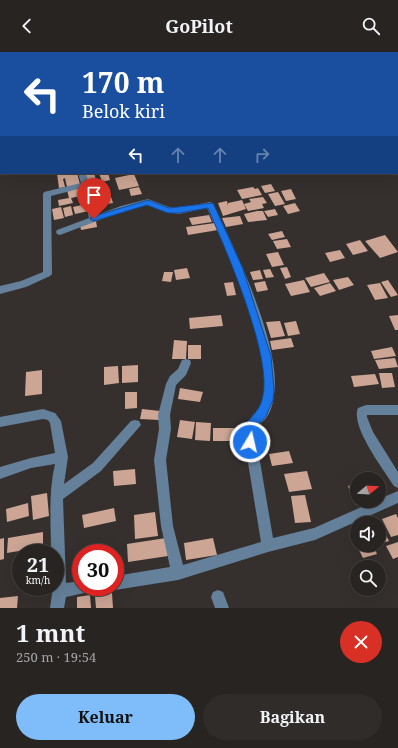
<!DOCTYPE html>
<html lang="id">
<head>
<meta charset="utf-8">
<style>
  body { margin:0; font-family:"Noto Serif",serif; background:#302c2a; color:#f1f3f6; height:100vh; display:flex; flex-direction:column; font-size:15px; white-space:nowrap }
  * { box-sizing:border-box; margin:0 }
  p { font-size:13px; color:#a5a4a5 }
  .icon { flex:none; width:22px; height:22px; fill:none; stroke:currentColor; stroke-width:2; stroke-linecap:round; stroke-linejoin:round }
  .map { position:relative; height:556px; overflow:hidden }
  .details { display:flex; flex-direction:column; background:#282422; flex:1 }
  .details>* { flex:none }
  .top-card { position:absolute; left:0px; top:0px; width:398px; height:122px; box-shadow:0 4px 16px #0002,0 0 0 1px #444140; background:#1a4fa0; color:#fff; overflow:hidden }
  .needle { width:26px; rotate:72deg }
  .buttons { position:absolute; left:350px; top:420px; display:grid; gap:8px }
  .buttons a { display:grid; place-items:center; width:36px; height:36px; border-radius:50%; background:#282422; box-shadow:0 4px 16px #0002,0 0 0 1px #444140; font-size:20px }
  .speed { position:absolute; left:12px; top:492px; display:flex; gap:8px; font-size:20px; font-weight:700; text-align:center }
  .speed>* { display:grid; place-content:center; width:52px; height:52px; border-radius:50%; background:#282422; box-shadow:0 4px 16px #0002,0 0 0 1px #444140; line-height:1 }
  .speed small { font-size:10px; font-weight:400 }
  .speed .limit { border:6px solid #d22; background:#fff; color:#111 }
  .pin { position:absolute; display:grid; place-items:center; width:34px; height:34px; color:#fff; margin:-41px -17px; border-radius:50% 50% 50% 0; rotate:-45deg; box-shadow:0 0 4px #0007 }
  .pin .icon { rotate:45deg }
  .me { position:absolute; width:44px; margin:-22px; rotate:9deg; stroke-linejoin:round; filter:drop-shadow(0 0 3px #0008) }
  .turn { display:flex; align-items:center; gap:14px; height:84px; padding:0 16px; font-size:18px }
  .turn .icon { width:52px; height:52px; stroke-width:2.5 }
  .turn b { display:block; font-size:28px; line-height:34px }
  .lanes { display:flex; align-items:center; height:38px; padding:0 16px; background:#0003; justify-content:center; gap:20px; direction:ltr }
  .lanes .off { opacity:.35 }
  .round { display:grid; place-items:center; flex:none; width:42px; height:42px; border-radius:21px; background:#302c2a }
  .headline { display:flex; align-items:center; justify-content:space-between; height:68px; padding:0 16px }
  h1 { font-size:24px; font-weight:700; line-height:30px }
  .cta { display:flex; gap:8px; margin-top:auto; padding:8px 16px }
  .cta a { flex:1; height:46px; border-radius:24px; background:#7ebdf9; color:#111; font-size:16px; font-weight:700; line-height:46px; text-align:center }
  .cta a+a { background:#302c2a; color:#f1f3f6 }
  header { display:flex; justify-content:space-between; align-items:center; height:52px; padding:0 16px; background:#282422; font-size:18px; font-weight:700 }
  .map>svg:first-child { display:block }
</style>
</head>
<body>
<header><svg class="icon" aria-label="back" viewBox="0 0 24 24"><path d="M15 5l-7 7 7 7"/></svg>GoPilot<svg class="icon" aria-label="search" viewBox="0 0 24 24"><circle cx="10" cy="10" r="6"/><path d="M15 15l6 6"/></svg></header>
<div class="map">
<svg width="398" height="556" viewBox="0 0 398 556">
  <rect width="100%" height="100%" fill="#35302e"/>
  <!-- building -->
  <path fill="#cca594" d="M57 121H77L80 132 67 135 65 126 63 127 65 135 59 136Z
    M84 121H94L97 131 87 133Z
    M99 121H108L110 128 102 130Z
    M134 122 139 134 119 138 115 126Z
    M100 132 101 137 88 139 86 134Z
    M271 132 275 139 265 141 261 134Z
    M83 135 85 143 71 146 73 151 59 154 58 148 69 146 67 138Z
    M139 135 142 142 131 144 129 137Z
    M253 135 255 137 258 136 262 143 242 147 237 138Z
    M291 137 296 147 286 149 281 139Z
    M109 138 113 151 96 154 92 141Z
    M278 140 285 152 275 154 268 142Z
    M263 145 267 151 262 152 264 156 248 159 244 152 251 150 249 147Z
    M242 148 246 157 223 164 218 151 227 149 228 154V151Z
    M295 151 300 159 288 162 283 154Z
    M86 152 89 159 75 162 73 155Z
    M71 154 73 163 65 165 63 156Z
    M61 155 64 166 54 168 52 157Z
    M275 157 278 163 268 165 264 159Z
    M257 159H263L267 168 248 170 244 162Z
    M209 163 212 170 192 173 189 166Z
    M240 164 243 172 226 175 222 166Z
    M96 169 97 175 81 178 80 173Z
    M215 171 218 178 188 183 186 175Z
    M282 179 285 185 272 188 268 182Z
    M385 183 398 200 380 206 365 189Z
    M287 187 291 195 277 197 273 189Z
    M360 188 368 199 353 203 346 192Z
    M340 198 345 206 330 210 325 201Z
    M278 200 284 213 272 215 266 202Z
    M287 215 291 225 285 227 280 216Z
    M187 216 190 226 176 228 174 218Z
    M270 217 274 225 266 226 263 218Z
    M260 218 263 227 253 228 250 220Z
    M164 220H173L171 230 162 229Z
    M324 221 330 230 311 235 305 226Z
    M348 225 354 233 339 238 333 228Z
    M304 228 310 240 291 244 285 232Z
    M388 228 398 243 391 245 381 230Z
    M265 229 268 238 257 240 254 231Z
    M233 230 236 243 227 244 224 231Z
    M330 231 336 239 320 244 314 236Z
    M380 231 388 246 375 248 367 233Z
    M221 263 223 274 190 277 189 266Z
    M398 263V278H395L389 264Z
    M280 269 285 284 271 286 266 270Z
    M296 269 300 282 288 284 284 271Z
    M291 286 294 295 272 298 270 289Z
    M174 288 187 289 186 307H172Z
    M188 293H201V307H188Z
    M392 295 396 304 374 307 371 299Z
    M395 306 398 315 379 317 375 308Z
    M138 313V330L122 331V314Z
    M118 314 119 331 104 333V315Z
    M42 318V342L25 344 26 320Z
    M379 321H392L395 335 382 336Z
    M375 322 379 332 354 335 351 324Z
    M180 336 203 340 200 350 178 347Z
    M125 340H137V356L125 357Z
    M142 357 160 359 159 368 140 367Z
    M180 368 195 370 192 387 177 385Z
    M196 370 211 371 210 389 195 388Z
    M213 376H234L235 389H213Z
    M289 399 293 411 272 414 269 402Z
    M135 417 136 432 114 434 113 419Z
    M307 419 312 437 289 440 284 422Z
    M357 432V449H368L356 453 348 434Z
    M47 441 49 464 33 468 31 444Z
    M305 443 311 470 295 471 291 444Z
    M28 451 29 464 7 470 6 457Z
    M114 456 116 469 84 476 82 463Z
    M155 460 158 484 135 487 134 463Z
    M396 462 398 466V483L391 485 382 467Z
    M378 467 389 489 379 492V471H368Z
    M43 480V495L7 501 8 486Z
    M357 482V493H373L377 502 363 506 352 484Z
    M4 486V507L0 508V487Z
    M166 486 168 504 128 510 127 492Z
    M213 486 217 503 186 508 184 491Z
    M398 490V505L393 507 386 494Z
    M121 504 124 523 115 525V506Z
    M112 541 113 556H96L95 544Z
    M90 543 91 556H77V545Z
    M18 544 17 556H0V546Z"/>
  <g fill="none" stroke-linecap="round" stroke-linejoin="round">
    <!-- minor -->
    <path fill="#65809a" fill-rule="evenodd" d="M9 0H15V1H9Z
      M41 0H48V1H41Z
      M0 23H1V27H0Z
      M78 121H86L97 163 121 154 148 147 169 155 179 156 210 150 214 153C235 198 282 294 274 343 273 351 271 360 266 366 262 371 256 374 255 380L273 486 314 476 375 449H379V447L398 439V451L315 488 268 500 178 528 115 538 110 536 115 535V524L170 515 161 474 154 408 159 377 158 363 166 332 170 324 178 317 182 308 186 307 190 308 191 311 186 323 176 333 170 363 171 377 166 408 173 474 183 513 261 490 243 380C247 363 262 362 264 340 268 283 230 208 207 156L179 162 165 160 147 153 126 158 60 183 57 182 56 180 57 178 89 166 82 136 51 144 52 222 50 224 26 235 0 242V234L21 229 43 220V142L44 140 81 131Z
      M366 353H398V363H367V365L373 380 398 420V436L394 434C384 418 350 374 358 356Z
      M43 357 55 361 61 369 68 405 64 432 93 411 131 369 135 368 139 369 141 373 101 419 63 447 66 531 81 529V535H91L89 540 66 545 64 556H50L53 535H55V501H51C51 472 48 441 55 412L31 416 0 427V415L31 406 55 401 50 371 48 368 43 367 0 375V365Z
      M218 538 223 540 229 556H215L211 545 213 540Z"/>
  </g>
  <!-- route -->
  <path fill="#1a73e8" stroke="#114b97" d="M148 148 169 156 213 151 243 217 271 304 274 338 273 348 266 364 254 378V393H246L244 376C249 366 259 360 262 348 275 308 225 196 208 156L179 161H168L147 153 94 169 90 167 91 165Z"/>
</svg>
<div class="buttons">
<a><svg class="needle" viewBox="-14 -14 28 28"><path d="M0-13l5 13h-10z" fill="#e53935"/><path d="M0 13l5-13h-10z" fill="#a5a4a5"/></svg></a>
<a><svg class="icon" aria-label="sound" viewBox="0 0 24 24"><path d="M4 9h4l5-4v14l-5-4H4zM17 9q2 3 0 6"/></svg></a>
<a><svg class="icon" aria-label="search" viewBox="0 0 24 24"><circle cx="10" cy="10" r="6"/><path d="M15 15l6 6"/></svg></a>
</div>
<div class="speed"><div>21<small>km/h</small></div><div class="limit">30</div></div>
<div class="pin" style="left:94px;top:167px;background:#d93025"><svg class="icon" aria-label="arrive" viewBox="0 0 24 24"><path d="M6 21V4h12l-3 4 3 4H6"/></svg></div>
<svg class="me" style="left:250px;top:390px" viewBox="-20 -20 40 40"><circle r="17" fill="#1a73e8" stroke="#fff" stroke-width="3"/><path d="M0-11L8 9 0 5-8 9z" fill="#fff"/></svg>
<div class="top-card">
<div class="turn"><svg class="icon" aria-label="left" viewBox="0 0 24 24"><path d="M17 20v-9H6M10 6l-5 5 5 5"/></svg><div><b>170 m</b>Belok kiri</div></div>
<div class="lanes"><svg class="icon" aria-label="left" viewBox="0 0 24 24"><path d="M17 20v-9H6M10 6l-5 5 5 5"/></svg><svg class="icon off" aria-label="ahead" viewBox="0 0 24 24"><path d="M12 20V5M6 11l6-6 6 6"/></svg><svg class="icon off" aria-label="ahead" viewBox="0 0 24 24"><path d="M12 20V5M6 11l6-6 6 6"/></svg><svg class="icon off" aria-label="right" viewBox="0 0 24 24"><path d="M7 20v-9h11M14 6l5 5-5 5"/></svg></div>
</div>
</div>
<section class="details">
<div class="headline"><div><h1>1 mnt</h1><p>250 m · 19:54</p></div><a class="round" style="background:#d93025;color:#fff"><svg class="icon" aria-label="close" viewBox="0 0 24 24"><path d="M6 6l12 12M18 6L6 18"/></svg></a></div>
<div class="cta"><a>Keluar</a><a>Bagikan</a></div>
</section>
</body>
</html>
